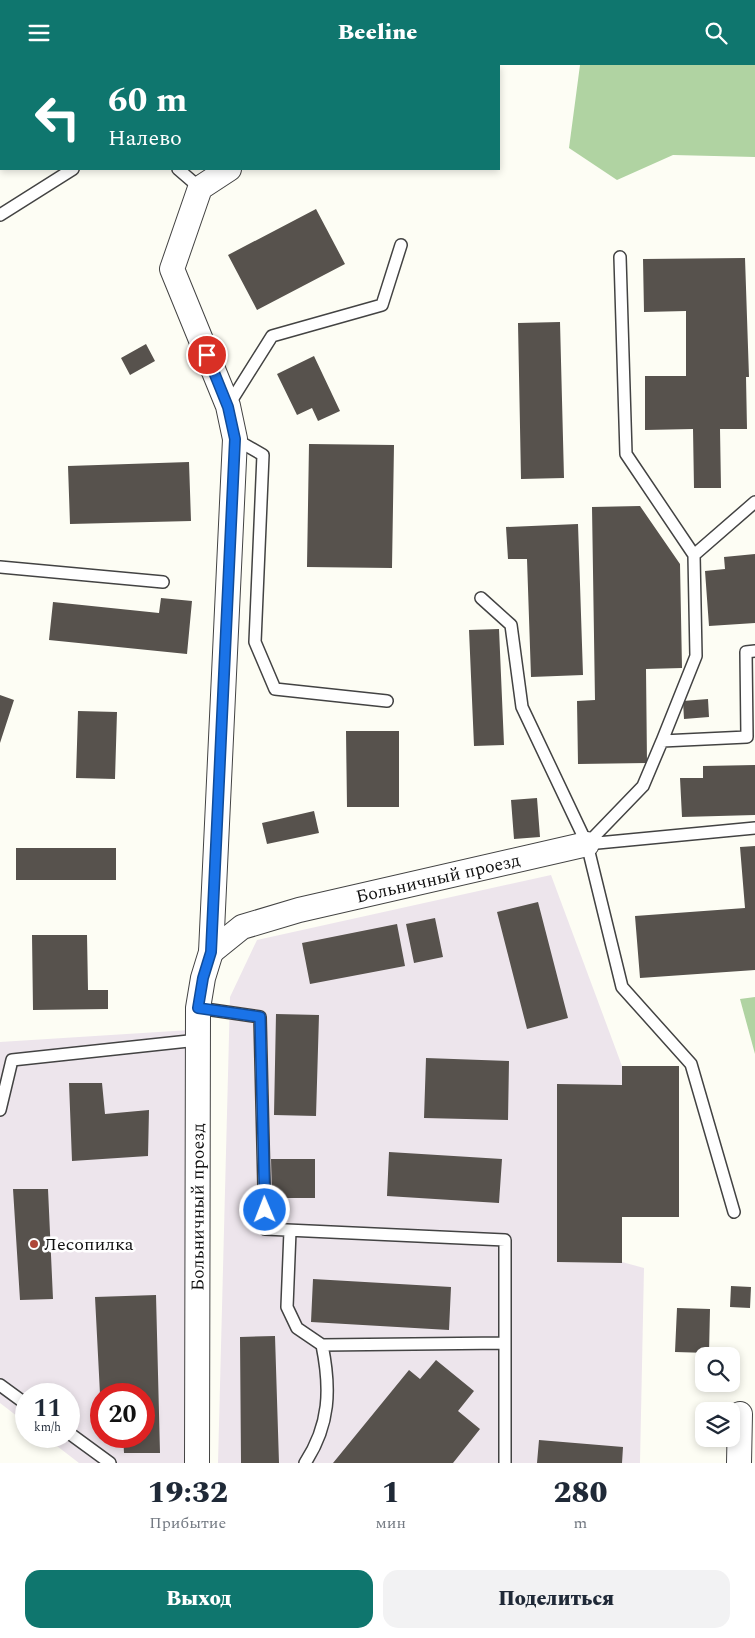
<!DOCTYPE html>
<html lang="ru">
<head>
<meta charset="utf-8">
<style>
  body { margin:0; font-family:Spectral,serif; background:#f2f2f3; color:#1f2937; height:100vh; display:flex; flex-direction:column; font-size:19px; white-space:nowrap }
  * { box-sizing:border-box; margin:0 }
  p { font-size:16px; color:#747a83 }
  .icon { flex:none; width:28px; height:28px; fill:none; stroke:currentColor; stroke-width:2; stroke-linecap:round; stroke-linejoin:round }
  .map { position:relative; height:1398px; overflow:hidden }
  .panel { display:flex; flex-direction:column; background:#fff; flex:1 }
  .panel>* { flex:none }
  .top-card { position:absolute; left:0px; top:0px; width:500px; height:105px; box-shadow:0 2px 8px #0003; background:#0f766e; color:#fff; overflow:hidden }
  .fabs { position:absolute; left:695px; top:1282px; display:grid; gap:10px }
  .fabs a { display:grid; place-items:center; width:45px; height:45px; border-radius:10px; background:#fff; box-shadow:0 2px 8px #0003; font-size:25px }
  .speed { position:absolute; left:15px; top:1318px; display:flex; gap:10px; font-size:25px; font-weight:700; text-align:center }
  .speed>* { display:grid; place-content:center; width:65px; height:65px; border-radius:50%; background:#fff; box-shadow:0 2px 8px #0003; line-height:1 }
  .speed small { font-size:12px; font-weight:400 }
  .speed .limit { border:8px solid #d22; background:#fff; color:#111 }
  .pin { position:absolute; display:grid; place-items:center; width:42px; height:42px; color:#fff; margin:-21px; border:2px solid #fff; border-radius:50%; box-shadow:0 1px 5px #0007 }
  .me { position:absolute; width:55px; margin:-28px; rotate:359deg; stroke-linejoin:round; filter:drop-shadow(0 0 4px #0008) }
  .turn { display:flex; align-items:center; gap:18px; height:105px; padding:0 25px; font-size:22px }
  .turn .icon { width:65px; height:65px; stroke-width:2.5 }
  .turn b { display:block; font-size:35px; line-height:42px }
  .eta { display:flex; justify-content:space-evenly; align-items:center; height:85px; text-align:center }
  .eta b { font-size:30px; font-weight:800; line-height:35px }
  .primary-button { display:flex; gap:10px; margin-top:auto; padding:10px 25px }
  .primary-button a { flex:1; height:58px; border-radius:15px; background:#0f766e; color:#fff; font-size:20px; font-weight:800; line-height:58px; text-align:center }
  .primary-button a+a { background:#f2f2f3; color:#1f2937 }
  header { display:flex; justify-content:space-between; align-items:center; height:65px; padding:0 25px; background:#0f766e; color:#fff; font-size:22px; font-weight:800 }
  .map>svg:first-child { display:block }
</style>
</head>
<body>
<header><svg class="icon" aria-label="menu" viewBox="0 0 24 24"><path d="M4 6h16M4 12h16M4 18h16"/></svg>Beeline<svg class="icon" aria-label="search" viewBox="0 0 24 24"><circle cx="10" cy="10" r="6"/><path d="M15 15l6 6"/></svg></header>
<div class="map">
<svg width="755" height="1398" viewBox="0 0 755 1398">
  <rect width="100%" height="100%" fill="#fdfdf4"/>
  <!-- industrial -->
  <path fill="#ede5ec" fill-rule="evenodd" d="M551 810 622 1001V1197L644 1203 640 1398H218L230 932 257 875Z
    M190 965 189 1398H79L44 1371H69V1329H26V1358L0 1338V977ZM101 1329H144V1371H101Z"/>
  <!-- forest -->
  <path fill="#b0d3a2" d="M580 0H755V92L673 90 617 115 569 83Z
    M755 932V989L740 934Z"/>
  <!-- building -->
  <path fill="#57524d" d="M316 144 345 199 257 245 228 190Z
    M745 193 749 312H746L747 364H720L721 423H694L693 364 645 365V311H686V246L644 247 643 194Z
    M560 257 564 413 521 414 518 258Z
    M146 279 155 296 130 310 121 293Z
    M314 291 340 346 318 356 312 343 297 350 277 309Z
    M309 379 394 380 392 503 307 502Z
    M189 397 191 456 70 459 68 401Z
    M640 441 680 499 682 603 646 604 647 698 578 699 577 636 595 635 592 442Z
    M578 459 583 610 531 612 527 494H508L506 462Z
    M755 489V558L709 561 705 506 725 504 724 492Z
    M161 533 192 536 187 589 49 575 53 537 159 548Z
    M499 564 504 680 474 681 469 565Z
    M0 630 14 635 0 678Z
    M708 634 709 652 684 654 683 636Z
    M78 646 117 647 115 714 76 713Z
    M346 666H399V742H347Z
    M755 700V750L682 752 680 713H703V701Z
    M537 733 540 772 514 774 511 735Z
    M314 746 319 768 267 779 262 758Z
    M755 781V905L640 913 635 851 745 843 740 782Z
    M16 783H116V815H16Z
    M538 837 568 953 527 964 497 847Z
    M435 853 443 892 414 898 406 859Z
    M397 859 405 901 310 919 302 878Z
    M32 870H87L88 925H108V944L33 945Z
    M276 949 319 950 316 1051 274 1050Z
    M426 993 509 996 508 1055 424 1053Z
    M622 1001H679V1152H622V1198L557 1197V1019L622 1020Z
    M69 1018H102L105 1049 149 1045 148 1091 72 1096Z
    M389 1087 502 1094 499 1138 387 1131Z
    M271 1094H315V1133H272Z
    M13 1124H48L53 1234 20 1235Z
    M313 1214 451 1222 449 1265 311 1257Z
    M731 1221 751 1222 750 1243 730 1242Z
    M156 1230 160 1388H124L123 1371H144V1329H100L95 1232Z
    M677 1243 710 1244 709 1288 675 1287Z
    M275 1271 279 1398H241L240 1272Z
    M436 1295 474 1326 458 1346 480 1364 453 1398H333L409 1305 420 1314Z
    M539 1375 623 1382 622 1398H537Z"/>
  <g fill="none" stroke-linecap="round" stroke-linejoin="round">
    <!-- lane casing -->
    <g stroke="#434343" stroke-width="14">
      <path id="lane" d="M178 104 200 123
        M0 150 73 104
        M620 192 626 389 694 490
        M228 341 272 271 382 240 401 180
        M235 374 263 390 255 577 275 624 387 636
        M0 502 163 517
        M481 533 511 560 522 642 587 779 622 922 691 999 734 1147
        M662 676 696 591 694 490 755 437
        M587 779 643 721 662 676 747 672 746 587 755 586
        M587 779 755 763
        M198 943 260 952 265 1164 505 1175V1398
        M0 1045 12 995 198 975
        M290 1166 287 1242 297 1263 322 1280C331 1324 330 1360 305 1398
        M322 1280 505 1278
        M0 1320 26 1339
        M69 1368 110 1398"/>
    </g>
    <!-- street casing -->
    <g stroke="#434343" stroke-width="26">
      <g id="street">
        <path d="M326 1 327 0"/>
        <path d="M405 1V0"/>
        <path id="s1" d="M211 887 242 862 299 845 587 779"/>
        <path id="s2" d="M197 1398 198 943 203 913 211 887 235 374 228 341 172 204 200 123 229 104"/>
        <path d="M739 1398 740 1349"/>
      </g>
    </g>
    <!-- lane -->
    <use href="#lane" stroke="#fff" stroke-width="11"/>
    <!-- street -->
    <use href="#street" stroke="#fff" stroke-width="24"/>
  </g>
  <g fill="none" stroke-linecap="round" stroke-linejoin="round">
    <!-- route casing -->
    <g stroke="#114b97" stroke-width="12">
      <path id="route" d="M207 290 228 342 235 374 211 887 203 913 198 943 260 952 265 1145"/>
    </g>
    <!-- route -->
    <use href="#route" stroke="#1a73e8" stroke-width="9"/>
  </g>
  <!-- markers -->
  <circle fill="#ae4639" stroke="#fff" stroke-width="2" cx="34" cy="1179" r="5"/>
  <g text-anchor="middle" stroke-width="5" stroke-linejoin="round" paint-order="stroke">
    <!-- street labels -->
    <g font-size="18" fill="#101010" stroke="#fff">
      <text dy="6" stroke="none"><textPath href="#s1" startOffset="242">Больничный проезд</textPath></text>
      <text dy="6" stroke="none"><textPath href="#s2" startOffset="256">Больничный проезд</textPath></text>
    </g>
    <!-- poi labels -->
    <g font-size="18" fill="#101010" stroke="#fff" text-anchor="start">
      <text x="44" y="1185">Лесопилка</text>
    </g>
  </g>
</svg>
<div class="fabs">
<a><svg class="icon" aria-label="search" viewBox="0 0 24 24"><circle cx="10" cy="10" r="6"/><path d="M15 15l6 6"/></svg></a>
<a><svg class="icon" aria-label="layers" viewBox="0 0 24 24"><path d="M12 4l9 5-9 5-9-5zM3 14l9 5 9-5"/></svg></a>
</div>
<div class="speed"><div>11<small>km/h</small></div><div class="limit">20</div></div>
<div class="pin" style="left:207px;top:290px;background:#d93025"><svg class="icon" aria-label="arrive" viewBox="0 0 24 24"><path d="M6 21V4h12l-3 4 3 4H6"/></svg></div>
<svg class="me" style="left:265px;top:1145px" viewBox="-20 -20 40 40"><circle r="17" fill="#1a73e8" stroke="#fff" stroke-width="3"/><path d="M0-11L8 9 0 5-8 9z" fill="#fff"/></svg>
<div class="top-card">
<div class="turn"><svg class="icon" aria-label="left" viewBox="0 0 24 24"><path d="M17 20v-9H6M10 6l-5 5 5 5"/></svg><div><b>60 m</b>Налево</div></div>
</div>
</div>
<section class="panel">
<div class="eta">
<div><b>19:32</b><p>Прибытие</p></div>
<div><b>1</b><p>мин</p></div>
<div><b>280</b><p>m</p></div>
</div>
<div class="primary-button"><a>Выход</a><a>Поделиться</a></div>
</section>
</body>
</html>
